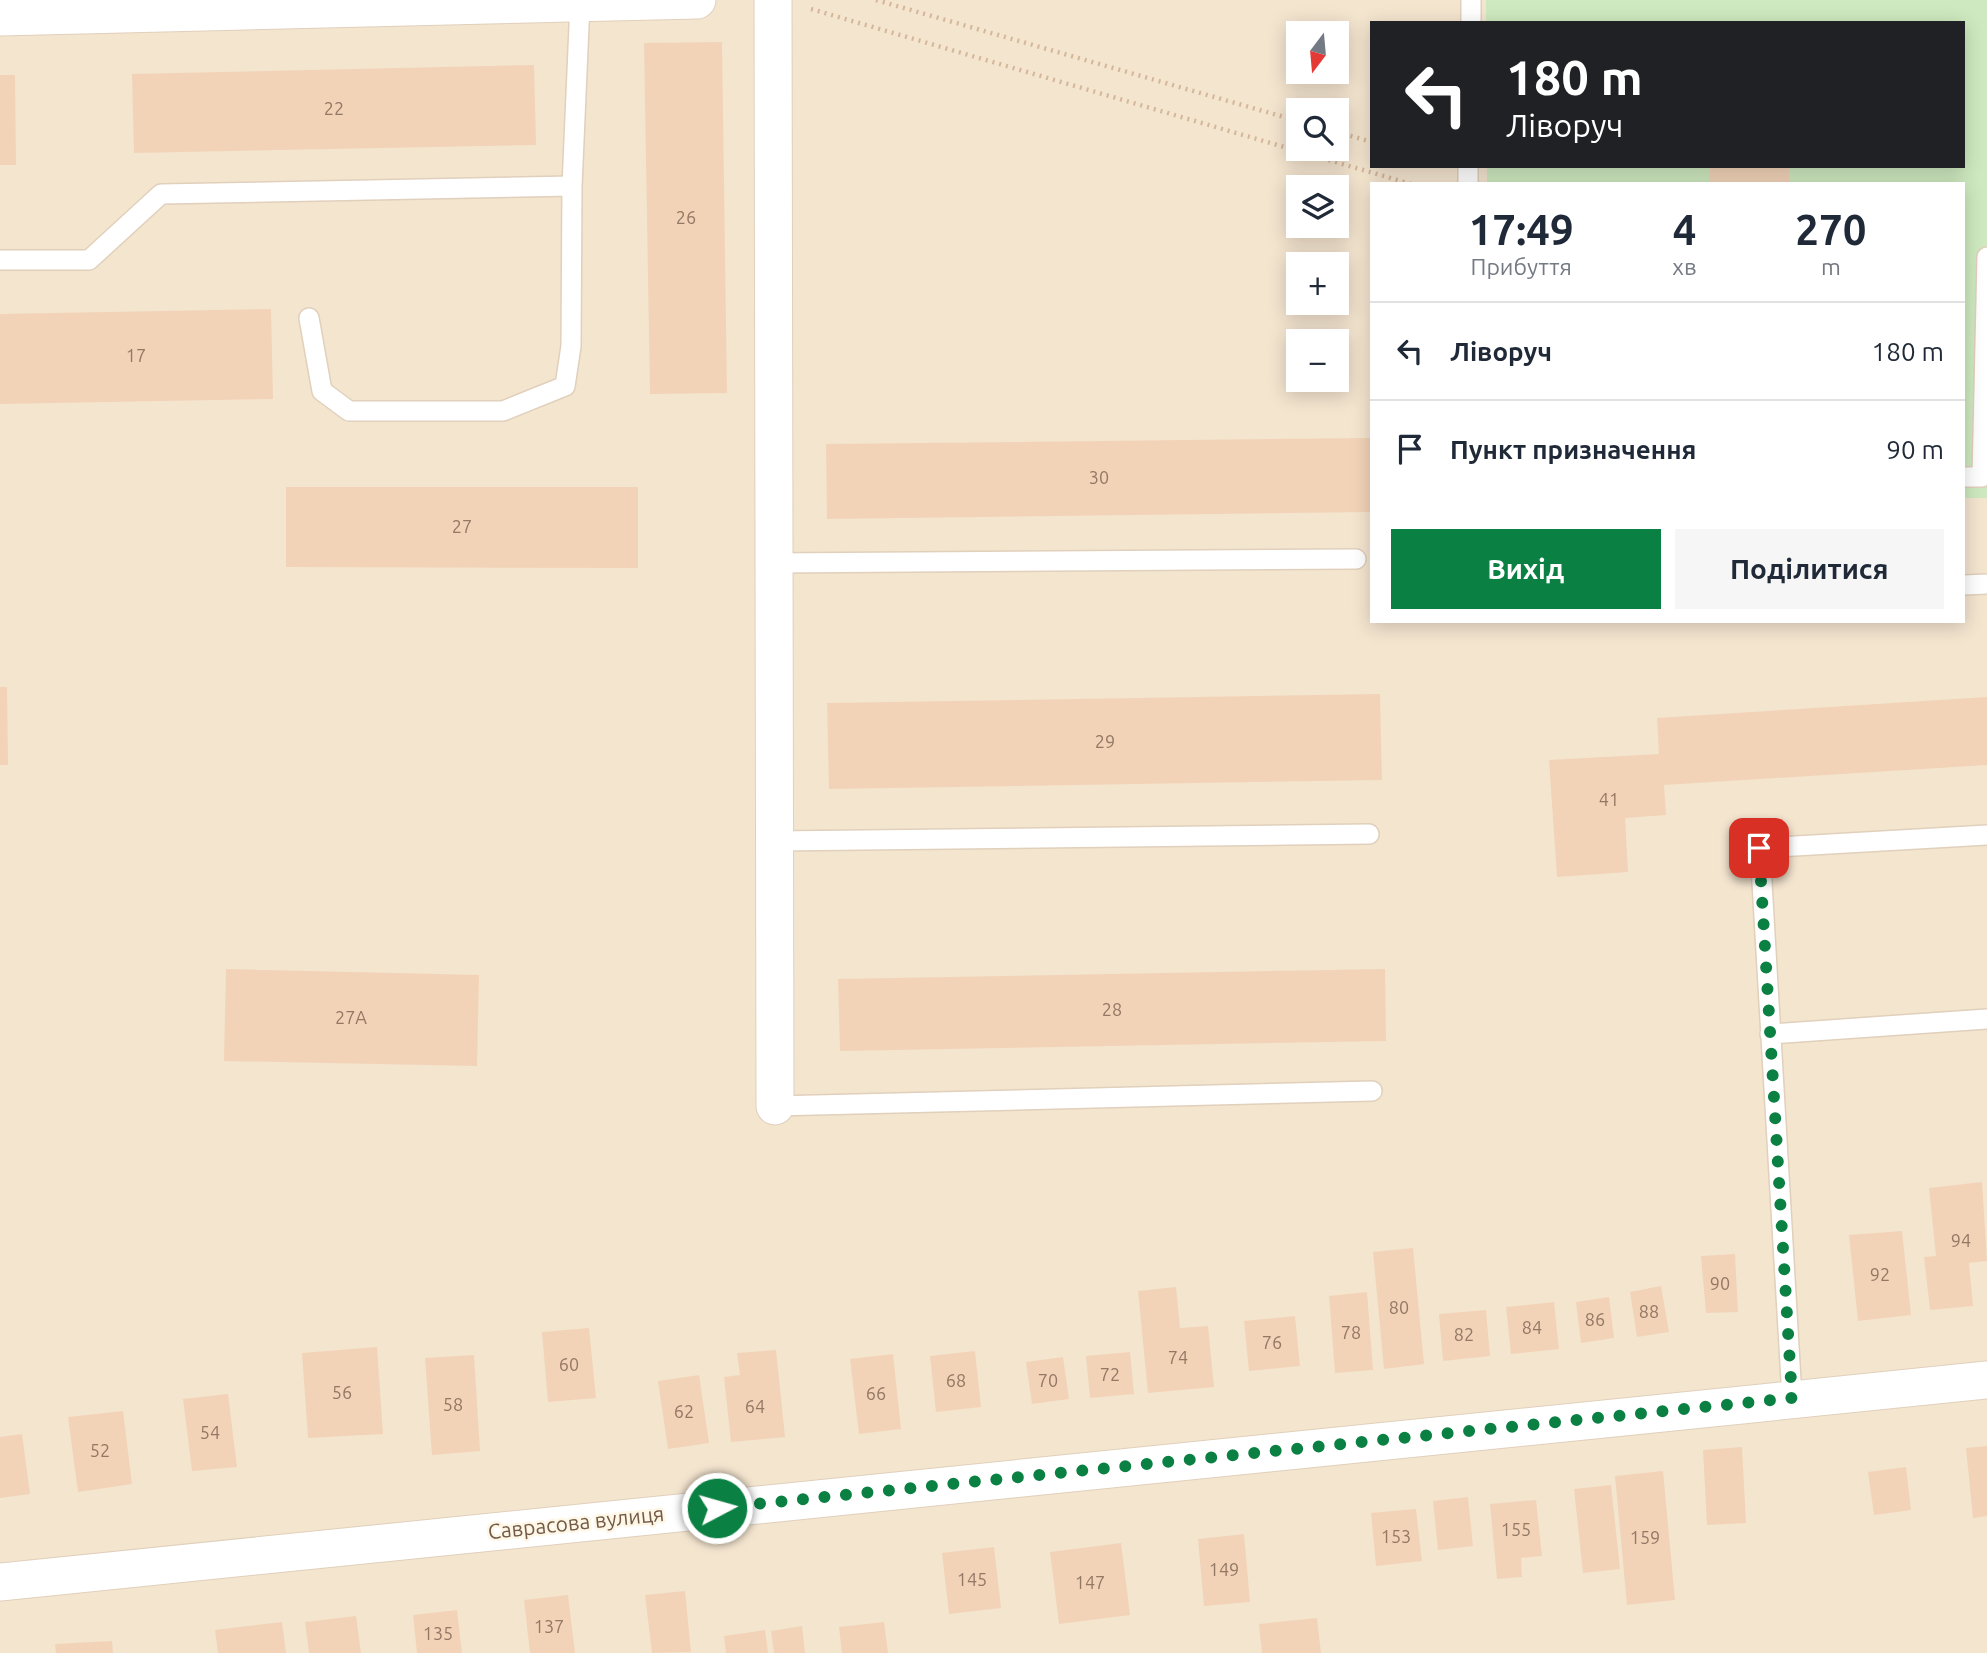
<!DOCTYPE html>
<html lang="uk">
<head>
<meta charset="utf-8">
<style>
  body { margin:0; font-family:Ubuntu,sans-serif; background:#f6f6f7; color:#1f2937; height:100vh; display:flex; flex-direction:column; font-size:26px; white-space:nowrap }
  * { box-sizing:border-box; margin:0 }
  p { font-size:23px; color:#747a83 }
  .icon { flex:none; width:38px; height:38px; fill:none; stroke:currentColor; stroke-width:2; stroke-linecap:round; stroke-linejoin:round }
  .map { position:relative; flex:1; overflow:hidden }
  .drawer { position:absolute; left:1370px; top:182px; width:595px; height:441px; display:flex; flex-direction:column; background:#fff; border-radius:0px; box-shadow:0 4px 18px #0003 }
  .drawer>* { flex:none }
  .banner { position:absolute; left:1370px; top:21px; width:595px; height:147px; border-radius:0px; box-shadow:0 4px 18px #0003; background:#202124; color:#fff; overflow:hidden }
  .needle { width:46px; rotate:196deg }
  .fabs { position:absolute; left:1286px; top:21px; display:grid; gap:14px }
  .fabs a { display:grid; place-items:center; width:63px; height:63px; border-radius:0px; background:#fff; box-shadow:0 4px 18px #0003; font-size:35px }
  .pin { position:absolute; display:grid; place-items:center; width:60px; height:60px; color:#fff; margin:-30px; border-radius:14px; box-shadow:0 4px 10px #0006 }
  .me { position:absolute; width:77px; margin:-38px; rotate:84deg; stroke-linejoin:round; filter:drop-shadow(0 0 5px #0008) }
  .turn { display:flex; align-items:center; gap:24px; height:147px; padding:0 21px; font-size:32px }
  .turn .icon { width:91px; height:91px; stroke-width:2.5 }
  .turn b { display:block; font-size:49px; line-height:60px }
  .eta { display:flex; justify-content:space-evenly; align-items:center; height:119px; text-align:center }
  .eta b { font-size:42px; font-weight:700; line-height:49px }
  .cta { display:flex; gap:14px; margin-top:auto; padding:14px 21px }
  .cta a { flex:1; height:80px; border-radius:0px; background:#0b8043; color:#fff; font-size:28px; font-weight:700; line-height:80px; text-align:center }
  .cta a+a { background:#f6f6f7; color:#1f2937 }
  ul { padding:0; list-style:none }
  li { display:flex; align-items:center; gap:21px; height:98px; padding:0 21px; border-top:2px solid #e0e1e3 }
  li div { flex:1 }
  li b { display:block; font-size:26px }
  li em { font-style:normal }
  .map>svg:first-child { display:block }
</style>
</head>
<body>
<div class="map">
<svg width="1987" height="1653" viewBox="0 0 1987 1653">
  <rect width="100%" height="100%" fill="#fcf3e0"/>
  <!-- residential -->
  <path fill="#f4e5cf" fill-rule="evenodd" d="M0 0H1987V1653H0ZM1372 23H1964V166H1372ZM1298 33H1337V72H1298ZM1298 110H1337V149H1298ZM1372 184H1964V621H1372ZM1298 187H1337V226H1298ZM1298 264H1337V303H1298ZM1298 341H1337V380H1298Z"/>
  <!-- green -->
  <path fill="#cee9bf" d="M1486 0H1987V498H1964V184H1487V166H1964V23H1486Z"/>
  <!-- building -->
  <path fill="#f2d3b8" d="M722 42 727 393 650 394 644 43Z
    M534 65 536 145 134 153 132 74Z
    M0 75H15L16 165H0Z
    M1710 166H1789V184H1710Z
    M271 309 273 399 0 404V314Z
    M1372 438V512L827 519 826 444Z
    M286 487H638V568L286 567Z
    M0 687H7L8 765H0Z
    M1380 694 1382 780 829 789 827 703Z
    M1987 697V765L1664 785 1666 815 1625 818 1628 872 1557 877 1549 760 1659 754 1657 718Z
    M226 969 479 975 477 1066 224 1061Z
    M1385 969 1386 1041 840 1051 838 979Z
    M1982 1182 1987 1261 1969 1263 1973 1306 1930 1310 1924 1257 1936 1256 1929 1188Z
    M1902 1231 1911 1315 1858 1321 1849 1235Z
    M1413 1248 1424 1364 1384 1369 1373 1252Z
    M1735 1254 1738 1312 1706 1313 1701 1256Z
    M1661 1286 1669 1332 1637 1337 1630 1292Z
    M1176 1287 1180 1328 1208 1326 1214 1387 1148 1393 1138 1291Z
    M1367 1292 1373 1370 1335 1373 1329 1296Z
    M1609 1297 1614 1338 1581 1343 1576 1302Z
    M1554 1302 1559 1349 1511 1354 1506 1307Z
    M1486 1310 1490 1356 1443 1361 1439 1314Z
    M1295 1316 1300 1366 1249 1371 1244 1321Z
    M589 1328 596 1398 548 1402 542 1332Z
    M377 1347 383 1434 308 1438 302 1353Z
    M776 1350 785 1437 731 1442 724 1377 740 1375 737 1353Z
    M975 1351 981 1407 936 1412 930 1356Z
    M1130 1352 1134 1394 1090 1398 1086 1356Z
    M893 1354 901 1429 859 1434 850 1359Z
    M474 1355 480 1451 432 1455 425 1358Z
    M1063 1357 1069 1399 1032 1404 1026 1362Z
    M699 1375 709 1443 668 1449 658 1381Z
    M228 1394 237 1467 192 1471 183 1399Z
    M123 1411 132 1484 78 1492 68 1417Z
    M22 1434 30 1494 0 1498V1437Z
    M1987 1446V1516L1973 1518 1966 1448Z
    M1742 1447 1746 1523 1707 1525 1703 1450Z
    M1906 1467 1911 1510 1874 1515 1868 1472Z
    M1663 1471 1675 1600 1627 1605 1615 1476Z
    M1611 1485 1620 1569 1583 1573 1574 1489Z
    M1468 1497 1473 1546 1438 1550 1433 1501Z
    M1536 1500 1542 1556 1521 1558 1522 1577 1497 1579 1490 1504Z
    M1416 1509 1422 1561 1376 1566 1371 1513Z
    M1244 1534 1250 1602 1204 1606 1198 1539Z
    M1121 1543 1130 1615 1059 1624 1050 1552Z
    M994 1547 1001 1608 949 1614 942 1553Z
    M685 1591 691 1652 652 1653 645 1595Z
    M568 1595 575 1653H530L524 1600Z
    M457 1610 462 1653H417L413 1615Z
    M356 1616 361 1653H309L305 1622Z
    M1317 1618 1321 1653H1262L1259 1624Z
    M282 1622 286 1653H218L215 1630Z
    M884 1622 888 1653H842L839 1627Z
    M802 1626 805 1653H774L771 1631Z
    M765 1630 768 1653H726L724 1636Z
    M112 1641 113 1653H56L55 1644Z"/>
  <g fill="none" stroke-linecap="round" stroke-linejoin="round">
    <!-- service casing -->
    <g stroke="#e0d0bc" stroke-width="22">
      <path id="service" d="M1471 23V0
        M1468 166V184
        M0 260H89L161 194 572 186
        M309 318 322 391 349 411H503L565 386 571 346 572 186 580 3
        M1964 477H1982L1987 257
        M774 563 1356 559
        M1964 585 1987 584
        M775 841 1369 834
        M1770 1034 1987 1019
        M775 1106 1372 1091
        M1792 1398 1760 848 1987 835"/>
    </g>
    <!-- minor casing -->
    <g stroke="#e0d0bc" stroke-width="39">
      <path id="minor" d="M773 0 775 1106
        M0 17 697 0
        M0 1582 1987 1380"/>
    </g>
    <!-- path -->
    <path stroke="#d6b69b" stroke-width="4.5" stroke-dasharray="2 5" stroke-linecap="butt" d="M876 0 1298 121
      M811 9 1411 184
      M1337 132 1372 142"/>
    <!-- service -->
    <use href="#service" stroke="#fff" stroke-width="19"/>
    <!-- minor -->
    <use href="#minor" stroke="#fff" stroke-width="37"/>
  </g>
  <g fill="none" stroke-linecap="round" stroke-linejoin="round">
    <!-- route -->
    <path stroke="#0b8043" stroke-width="12" stroke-dasharray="0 21.6" d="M717 1508 1792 1398 1759 848"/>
  </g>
  <g text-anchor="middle" stroke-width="5" stroke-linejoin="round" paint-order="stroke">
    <!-- number labels -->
    <g font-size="18" fill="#937864">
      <text x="334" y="115">22</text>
      <text x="686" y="224">26</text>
      <text x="136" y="362">17</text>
      <text x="1099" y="484">30</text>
      <text x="462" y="533">27</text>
      <text x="1105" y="748">29</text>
      <text x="1609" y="806">41</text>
      <text x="1112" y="1016">28</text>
      <text x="351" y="1024">27А</text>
      <text x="1961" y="1247">94</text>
      <text x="1880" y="1281">92</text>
      <text x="1720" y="1290">90</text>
      <text x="1399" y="1314">80</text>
      <text x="1649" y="1318">88</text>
      <text x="1595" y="1326">86</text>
      <text x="1532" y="1334">84</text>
      <text x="1351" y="1339">78</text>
      <text x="1464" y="1341">82</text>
      <text x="1272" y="1349">76</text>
      <text x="1178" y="1364">74</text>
      <text x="569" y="1371">60</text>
      <text x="1110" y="1381">72</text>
      <text x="956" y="1387">68</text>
      <text x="1048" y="1387">70</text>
      <text x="342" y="1399">56</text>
      <text x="876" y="1400">66</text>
      <text x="453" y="1411">58</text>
      <text x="755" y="1413">64</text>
      <text x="684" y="1418">62</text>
      <text x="210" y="1439">54</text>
      <text x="100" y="1457">52</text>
      <text x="1516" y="1536">155</text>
      <text x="1396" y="1543">153</text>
      <text x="1645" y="1544">159</text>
      <text x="1224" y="1576">149</text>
      <text x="972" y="1586">145</text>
      <text x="1090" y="1589">147</text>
      <text x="549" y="1633">137</text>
      <text x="438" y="1640">135</text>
    </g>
    <!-- street labels -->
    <g font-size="21" fill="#735a48" stroke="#fff7e6">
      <text transform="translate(576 1523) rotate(-6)" y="7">Саврасова вулиця</text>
    </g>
  </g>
</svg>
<div class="fabs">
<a><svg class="needle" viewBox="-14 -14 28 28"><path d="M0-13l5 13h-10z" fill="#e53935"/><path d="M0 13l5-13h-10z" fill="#747a83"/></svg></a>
<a><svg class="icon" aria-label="search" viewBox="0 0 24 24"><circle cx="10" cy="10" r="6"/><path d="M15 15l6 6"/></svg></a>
<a><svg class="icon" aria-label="layers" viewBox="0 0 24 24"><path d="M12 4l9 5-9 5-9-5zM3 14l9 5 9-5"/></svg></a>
<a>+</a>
<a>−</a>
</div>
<div class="pin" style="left:1759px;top:848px;background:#d93025"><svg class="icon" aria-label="arrive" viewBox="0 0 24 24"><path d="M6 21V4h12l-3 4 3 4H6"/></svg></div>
<svg class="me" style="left:717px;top:1508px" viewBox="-20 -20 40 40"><circle r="17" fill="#0b8043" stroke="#fff" stroke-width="3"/><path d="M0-11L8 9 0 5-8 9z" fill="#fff"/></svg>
<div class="banner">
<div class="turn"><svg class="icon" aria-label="left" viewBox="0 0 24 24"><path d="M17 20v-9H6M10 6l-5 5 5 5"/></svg><div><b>180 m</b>Ліворуч</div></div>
</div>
<section class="drawer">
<div class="eta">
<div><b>17:49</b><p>Прибуття</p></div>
<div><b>4</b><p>хв</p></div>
<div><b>270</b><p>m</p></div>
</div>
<ul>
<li><svg class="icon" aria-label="left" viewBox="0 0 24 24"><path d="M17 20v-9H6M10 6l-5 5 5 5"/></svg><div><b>Ліворуч</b></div><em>180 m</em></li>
<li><svg class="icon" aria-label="arrive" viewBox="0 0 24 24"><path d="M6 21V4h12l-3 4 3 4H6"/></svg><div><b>Пункт призначення</b></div><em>90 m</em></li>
</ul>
<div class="cta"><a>Вихід</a><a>Поділитися</a></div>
</section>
</div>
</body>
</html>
